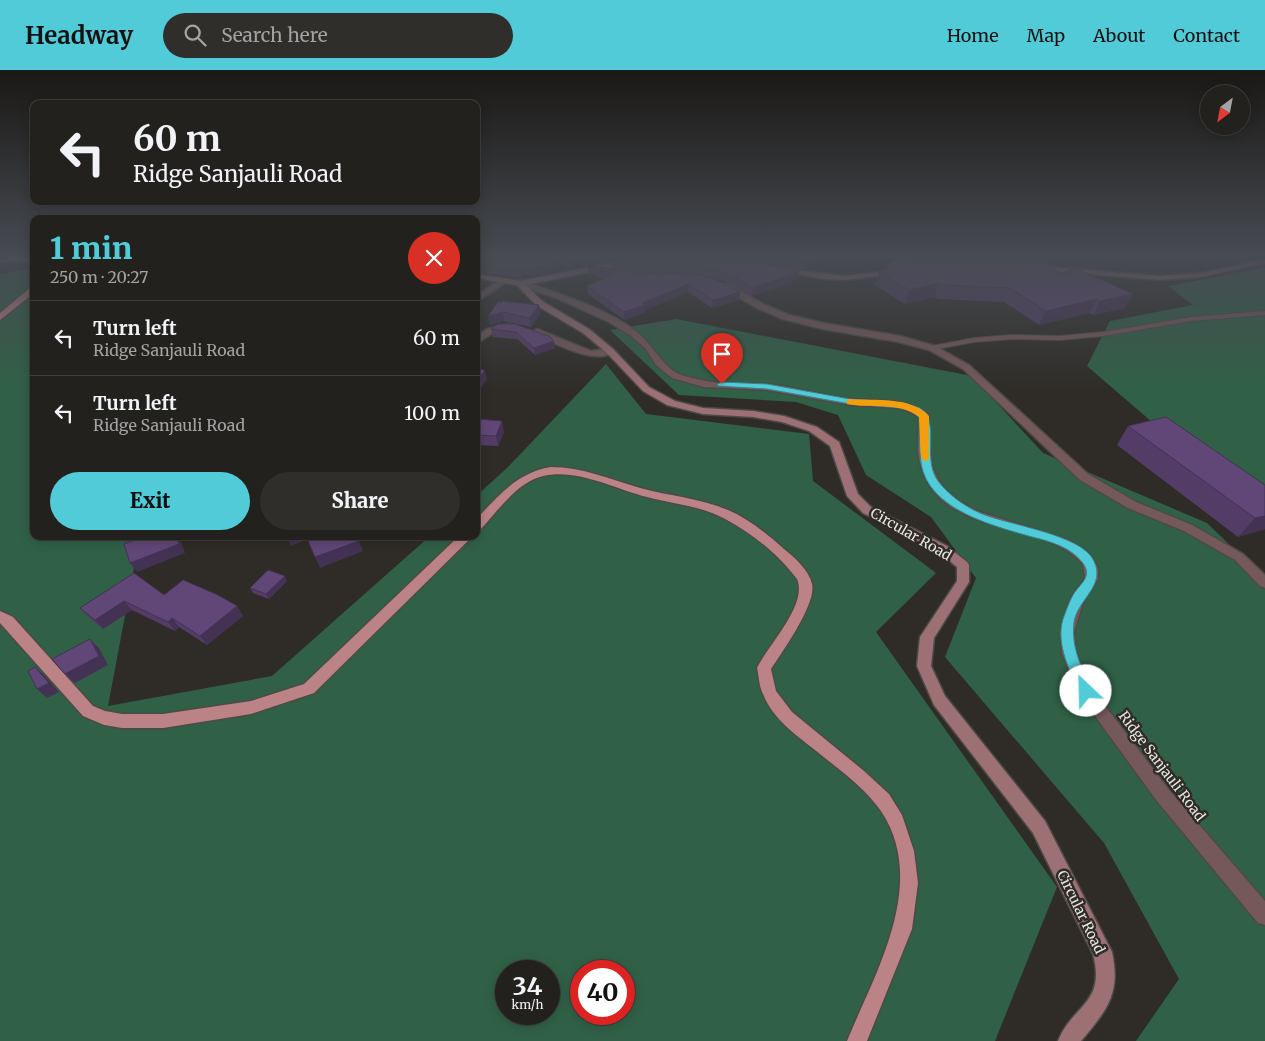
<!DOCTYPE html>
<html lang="en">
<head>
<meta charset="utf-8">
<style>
  body { margin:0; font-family:Merriweather,serif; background:#2f2e2a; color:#f1f3f6; height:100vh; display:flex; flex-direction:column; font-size:19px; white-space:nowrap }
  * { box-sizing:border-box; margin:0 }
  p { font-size:16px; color:#a3a3a4 }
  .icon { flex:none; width:28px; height:28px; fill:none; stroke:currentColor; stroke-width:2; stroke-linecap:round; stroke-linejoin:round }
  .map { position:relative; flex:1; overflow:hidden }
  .side { position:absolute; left:30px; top:145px; width:450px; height:325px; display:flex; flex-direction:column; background:#23211d; border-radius:10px; box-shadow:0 2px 12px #0003,0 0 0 1px #403e3b }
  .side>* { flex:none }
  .top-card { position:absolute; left:30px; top:30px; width:450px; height:105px; border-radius:10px; box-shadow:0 2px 12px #0003,0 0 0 1px #403e3b; background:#23211d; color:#f1f3f6; overflow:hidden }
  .needle { width:32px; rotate:212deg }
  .buttons { position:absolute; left:1200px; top:15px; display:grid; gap:10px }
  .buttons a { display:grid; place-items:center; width:50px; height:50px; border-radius:50%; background:#23211d; box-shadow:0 2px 12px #0003,0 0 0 1px #403e3b; font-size:25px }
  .speed { position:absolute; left:495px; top:890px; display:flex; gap:10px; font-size:25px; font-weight:700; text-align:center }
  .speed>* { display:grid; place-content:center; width:65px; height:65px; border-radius:50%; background:#23211d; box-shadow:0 2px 12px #0003,0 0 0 1px #403e3b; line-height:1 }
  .speed small { font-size:12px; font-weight:400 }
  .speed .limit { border:8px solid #d22; background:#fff; color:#111 }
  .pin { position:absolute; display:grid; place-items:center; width:42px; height:42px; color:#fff; margin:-51px -21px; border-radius:50% 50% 50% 0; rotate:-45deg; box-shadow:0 0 5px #0007 }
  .pin .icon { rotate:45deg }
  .me { position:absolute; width:55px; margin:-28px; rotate:336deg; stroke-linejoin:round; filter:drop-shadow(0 0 4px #0008) }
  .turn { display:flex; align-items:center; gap:18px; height:105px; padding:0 20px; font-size:22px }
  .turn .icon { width:65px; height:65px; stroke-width:2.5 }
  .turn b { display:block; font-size:35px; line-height:42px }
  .round { display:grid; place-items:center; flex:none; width:52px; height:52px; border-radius:26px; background:#2f2e2a }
  .overview { display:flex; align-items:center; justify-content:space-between; height:85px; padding:0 20px }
  h1 { font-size:30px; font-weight:800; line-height:38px; color:#52cbd8 }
  .action { display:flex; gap:10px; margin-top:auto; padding:10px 20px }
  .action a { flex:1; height:58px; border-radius:30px; background:#52cbd8; color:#111; font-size:20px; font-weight:800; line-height:58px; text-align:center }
  .action a+a { background:#2f2e2a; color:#f1f3f6 }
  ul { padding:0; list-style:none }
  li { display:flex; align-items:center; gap:15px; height:75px; padding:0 20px; border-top:1px solid #403e3b }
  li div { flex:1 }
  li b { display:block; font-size:19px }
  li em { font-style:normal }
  header { display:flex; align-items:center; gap:30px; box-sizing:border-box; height:70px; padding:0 25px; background:#52cbd8; color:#111 }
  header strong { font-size:24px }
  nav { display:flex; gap:28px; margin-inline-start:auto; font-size:18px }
  .search { width:350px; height:45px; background:#2f2e2a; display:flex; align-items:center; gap:12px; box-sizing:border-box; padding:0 18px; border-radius:28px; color:#a3a3a4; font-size:19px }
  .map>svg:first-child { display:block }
</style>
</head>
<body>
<header>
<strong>Headway</strong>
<div class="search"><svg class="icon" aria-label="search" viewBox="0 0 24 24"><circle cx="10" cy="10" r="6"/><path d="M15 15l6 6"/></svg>Search here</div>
<nav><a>Home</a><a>Map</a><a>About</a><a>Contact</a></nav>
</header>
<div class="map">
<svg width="1265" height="971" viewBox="0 0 1265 971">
  <rect width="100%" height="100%" fill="#2f2c27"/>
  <!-- green -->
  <path fill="#306147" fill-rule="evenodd" d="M1265 197V432L1152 352 1087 296 1110 251 1193 235 1168 216Z
    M34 198V466H140L108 636 272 606 430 466H476V426L507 398 606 294 646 344 809 364 813 411 936 503 876 562 1057 817 995 971H0V204ZM506 901H549V944H506ZM581 901H624V944H581Z
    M676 249 972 306 1043 383 1207 453 1265 509V971H1136L1179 909 1104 773 945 587 976 508 931 447 866 405 838 345 796 332 679 325 610 260Z"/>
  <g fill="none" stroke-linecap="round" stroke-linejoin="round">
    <!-- service casing -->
    <g stroke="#4c4a45" stroke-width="2">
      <path id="service" d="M1265 241V245L1191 251 1103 266 1060 270 1012 269 974 272 932 280 929 278 932 276 974 268 1012 265 1060 266 1103 262 1191 247Z"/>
    </g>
    <!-- minor casing -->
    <g stroke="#4c4a45" stroke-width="3">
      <path id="minor" d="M976 185C954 197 904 180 893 204L886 202 892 193 904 188Z
        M501 209 508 211 476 232V226Z
        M722 214H728L765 235 789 245 823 253 900 266 935 276 969 295 1088 404 1136 432 1192 455 1243 484 1265 505V518L1260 516 1235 490 1184 461 1128 438 1080 410 963 299 929 280 899 272 823 259 783 249 759 239 722 218Z
        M508 254 511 255V259L494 262 476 274V266L487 259Z
        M537 259 591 281 610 278 615 281C595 297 554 272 534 264L533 262Z"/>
    </g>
    <!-- tertiary casing -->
    <g stroke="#4c4a45" stroke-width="3">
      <path id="tertiary" d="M517 211H523C560 224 606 238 637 262 652 274 663 297 679 304 686 307 694 308 701 310 721 315 745 312 765 314 794 316 822 326 851 329 878 332 905 327 928 344L931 395 941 415 957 430 977 441 1068 470 1085 481 1093 489 1098 499V509L1084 529 1074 562 1076 583 1083 602 1100 629 1169 720 1265 831V855L1258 853 1157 731 1090 639 1072 609 1062 583 1061 562 1071 528 1085 509 1083 494C1076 487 1068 480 1059 476 1011 451 937 458 920 393 916 378 919 362 919 347L902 338 850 335 767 320 704 317 672 308 656 295 646 279 630 265 609 252 556 228 517 215Z"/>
    </g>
    <!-- secondary casing -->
    <g stroke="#4c4a45" stroke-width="3">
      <path id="secondary" d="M630 189 634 191 633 193 526 215 542 231 589 259 613 279 649 317 675 331 703 338 753 341 784 346 817 357 839 372 858 424 871 437 947 476 967 492 969 495V512L934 568 931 596 945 626 1045 751 1112 882C1121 924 1107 940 1081 971H1058C1073 934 1106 934 1093 884L1033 763 934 635 917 596 920 567 957 511V497L939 482 863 443 847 426 830 376 809 361 782 352 753 347 703 344 667 335 643 321 607 283 583 263 536 235 517 215 476 208V204L520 211Z
        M1265 189V193L1201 207 1160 210 1040 200 1036 198 1040 196 1160 206 1201 203Z
        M781 198 844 206 895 200 899 202 895 204 844 210 825 209 784 202 780 200Z"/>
    </g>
    <!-- primary casing -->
    <g stroke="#4c4a45" stroke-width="3">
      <path id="primary" d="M34 187V191L0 192V188Z
        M31 217H34V223L0 250V243Z
        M551 397C582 397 610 409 640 418 669 426 700 428 728 440 749 449 767 464 784 479 795 488 809 500 812 514 817 533 782 582 771 599L776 621 792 642 864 701 889 724 902 745 914 781 918 813 912 859 867 971H847C875 903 929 813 881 741 865 718 841 701 820 684 799 667 773 650 763 624 759 616 759 607 757 598 768 575 808 535 797 509 779 485 753 464 727 450 703 436 673 434 647 427 615 419 577 398 543 406 517 412 497 442 480 460L476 461V449C500 425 516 403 551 397Z
        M459 466H473L314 623 251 644 163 658H122L104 655 83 646 0 553V541L13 547 93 636 105 641 122 644H163L251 631 304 614Z"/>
    </g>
    <!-- service -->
    <use href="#service" fill="#75585a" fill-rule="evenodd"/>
    <!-- minor -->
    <use href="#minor" fill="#75585a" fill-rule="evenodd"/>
    <!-- tertiary -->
    <use href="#tertiary" fill="#75585a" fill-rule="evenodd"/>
    <!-- secondary -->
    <use href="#secondary" fill="#9d7073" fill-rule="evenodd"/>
    <!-- primary -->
    <use href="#primary" fill="#bc8386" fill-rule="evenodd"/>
  </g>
  <!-- wall -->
  <path fill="#533d67" d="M491 185H820L805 200 799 199 798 207 792 213 752 226 725 211 703 206 740 222 739 230 712 238 688 222 645 240V243L624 250 588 224 587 216 603 209 589 204 588 196 613 199V190L628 187 572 199 562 195 551 203 534 206 524 204 521 208 476 202V193Z
    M833 185H911L852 188 851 186 835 188Z
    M879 201 1060 204 1133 224 1125 238 1093 245 1089 243 1039 255 1004 232 938 229 935 227 905 234 875 215Z
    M501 233 539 235 540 244 531 257 504 251 490 255 488 246Z
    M498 254 555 278 535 285 517 269 493 267 491 259Z
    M1166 347 1265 459 1238 467 1117 375 1128 356Z
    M476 349 504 362 498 376 476 375Z
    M287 511 269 529 253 523 250 518Z
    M164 525 237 536 243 546 207 575 179 557 175 561 132 540 103 559 88 547 80 538Z"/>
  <!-- shaded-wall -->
  <path fill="#443254" d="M598 185H643L628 187 572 199 571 191Z
    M813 185H820L805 200 806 192Z
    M836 185H851V186L835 188Z
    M561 188 562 195 551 203 534 206 533 198Z
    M524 196V204L521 208 520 200Z
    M799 199 798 207 792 213 752 226 753 217Z
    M939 213 935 227 905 234 909 220Z
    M688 214V222L645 240V243L624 250V242L642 233Z
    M740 222 739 230 712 238 713 230Z
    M1133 224 1125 238 1093 245 1100 231Z
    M1097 229 1089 243 1039 255 1046 241Z
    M539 235 540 244 531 257 530 248Z
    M503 242 504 251 490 255 488 246Z
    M554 271 555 278 535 285 534 278Z
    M485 300 487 309 476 326V314Z
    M502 351 504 362 498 376 496 366Z
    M1265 446V459L1238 467 1255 448Z
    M176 466H179L185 483 137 502 130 493Z
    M286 466H307L308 469 291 476Z
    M359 471 363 481 320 498 315 487Z
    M285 506 287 511 269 529 266 524Z
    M124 531 132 540 103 559 95 550Z
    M237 536 243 546 207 575 200 566Z
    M172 548 179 557 175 561 168 552Z
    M90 569 99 578 108 595 75 613 65 604Z
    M35 597 45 606 59 622 47 628 37 619Z"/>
  <!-- building -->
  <path fill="#614778" stroke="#443254" d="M491 185H598L571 191 561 188 551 195 533 198 524 196 520 200 476 194V193Z
    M640 185 717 186 799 199 794 204 753 217 726 203 698 196 639 194 613 190Z
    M764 185H813L806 192Z
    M970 185H1001L1042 187 1060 204 1075 198 1133 224 1100 231 1097 229 1046 241 1010 218 943 215 939 213 909 220 879 201 925 190Z
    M588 196 639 202 697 204 719 211 740 222 713 230 688 214 642 233 645 235 624 242 587 216 614 204Z
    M502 231 539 235 530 248 503 242 488 246 498 232 501 233Z
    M498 254H515L549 266 554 271 534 278 516 262 491 259Z
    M476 299 485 300 476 314Z
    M1166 347 1265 415V446L1255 448 1128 356Z
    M476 349 502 351 496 366 476 365Z
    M144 466H176L179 474 130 493 124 474Z
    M306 466H357L359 471 315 487Z
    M268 500 285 506 266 524 250 518Z
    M134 503 164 525 183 510 218 525 237 536 200 566 172 548 168 552 124 531 95 550 80 538Z
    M90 569 99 586 65 604 52 589Z
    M35 597 49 613 37 619 28 601Z"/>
  <!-- sky -->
  <linearGradient id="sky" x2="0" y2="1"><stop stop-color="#1a1815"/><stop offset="0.58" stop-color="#474b52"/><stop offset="1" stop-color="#474b52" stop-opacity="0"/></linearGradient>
  <rect width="1265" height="321" fill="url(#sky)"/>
  <!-- route -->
  <path fill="#52cbd8" stroke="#35848c" d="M722 312 767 314 850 329 904 333 920 338 927 344C936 365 924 391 938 411 949 425 964 436 980 443 1007 455 1082 464 1094 491 1106 516 1078 529 1074 552 1071 579 1082 598 1093 621L1091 625 1086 627 1081 625C1071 604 1055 574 1063 549 1066 541 1069 532 1073 525 1079 514 1094 507 1082 492 1071 478 1052 472 1036 468 997 457 928 441 921 393 919 378 920 362 919 347L913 342 902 338 850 334 767 319 718 316 717 314Z"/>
  <!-- slow -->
  <path fill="#f59e0b" d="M850 329C874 331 911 326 929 346V390L925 391 921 388 919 347C899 331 871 339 847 334V330Z"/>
  <g text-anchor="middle" stroke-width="5" stroke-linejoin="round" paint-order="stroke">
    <!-- street labels -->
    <g font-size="14" fill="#e7e5e2" stroke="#2f2c27">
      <text transform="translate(911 464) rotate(30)" y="5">Circular Road</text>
      <text transform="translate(1162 696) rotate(53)" y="5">Ridge Sanjauli Road</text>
      <text transform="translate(1081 842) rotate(64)" y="5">Circular Road</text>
    </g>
  </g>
</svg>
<div class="buttons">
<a><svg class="needle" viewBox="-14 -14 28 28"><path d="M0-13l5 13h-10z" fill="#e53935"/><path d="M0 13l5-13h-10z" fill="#a3a3a4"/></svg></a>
</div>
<div class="speed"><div>34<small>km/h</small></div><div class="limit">40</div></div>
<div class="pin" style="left:722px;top:314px;background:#d93025"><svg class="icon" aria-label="arrive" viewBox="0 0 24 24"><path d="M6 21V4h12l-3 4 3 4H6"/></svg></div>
<svg class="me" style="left:1086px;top:621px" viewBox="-20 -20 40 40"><circle r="19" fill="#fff"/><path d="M0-13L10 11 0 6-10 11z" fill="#52cbd8"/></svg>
<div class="top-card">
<div class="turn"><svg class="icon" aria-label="left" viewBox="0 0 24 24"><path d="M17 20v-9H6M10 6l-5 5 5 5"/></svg><div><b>60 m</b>Ridge Sanjauli Road</div></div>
</div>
<section class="side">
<div class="overview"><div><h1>1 min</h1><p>250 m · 20:27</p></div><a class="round" style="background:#d93025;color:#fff"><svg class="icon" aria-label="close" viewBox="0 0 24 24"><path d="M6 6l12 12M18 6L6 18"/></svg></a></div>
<ul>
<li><svg class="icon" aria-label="left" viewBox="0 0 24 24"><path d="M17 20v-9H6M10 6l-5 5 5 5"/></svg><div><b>Turn left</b><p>Ridge Sanjauli Road</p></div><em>60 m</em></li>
<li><svg class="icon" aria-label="left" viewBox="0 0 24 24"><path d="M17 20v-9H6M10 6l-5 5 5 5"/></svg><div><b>Turn left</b><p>Ridge Sanjauli Road</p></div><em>100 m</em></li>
</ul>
<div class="action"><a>Exit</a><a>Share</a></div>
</section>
</div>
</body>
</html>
